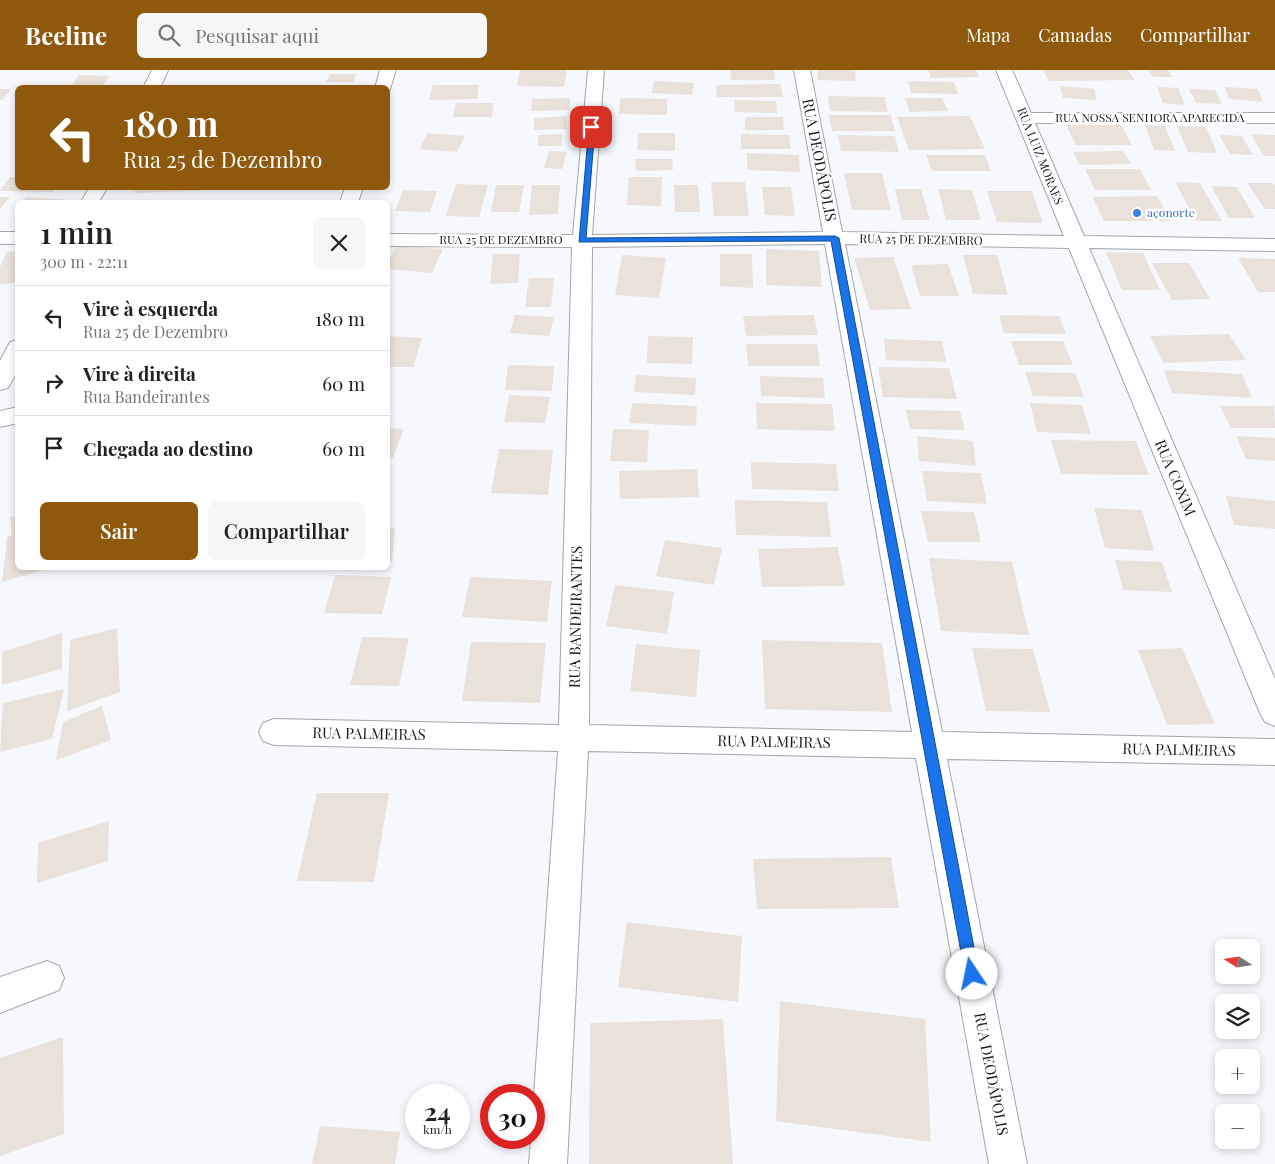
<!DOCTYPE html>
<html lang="pt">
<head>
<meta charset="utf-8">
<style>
  body { margin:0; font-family:"Playfair Display",serif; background:#f6f6f6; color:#222; height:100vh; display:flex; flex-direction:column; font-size:19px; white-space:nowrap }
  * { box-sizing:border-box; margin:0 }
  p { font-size:16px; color:#767676 }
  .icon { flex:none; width:28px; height:28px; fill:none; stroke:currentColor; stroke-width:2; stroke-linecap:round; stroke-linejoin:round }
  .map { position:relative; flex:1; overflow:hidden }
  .panel { position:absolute; left:15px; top:130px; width:375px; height:370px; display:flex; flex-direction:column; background:#fff; border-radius:8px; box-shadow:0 2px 8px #0003 }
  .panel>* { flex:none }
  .banner { position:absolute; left:15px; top:15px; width:375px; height:105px; border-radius:8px; box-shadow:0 2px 8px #0003; background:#8f590d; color:#fff; overflow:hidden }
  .needle { width:32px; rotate:282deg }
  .tools { position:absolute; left:1215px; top:869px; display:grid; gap:10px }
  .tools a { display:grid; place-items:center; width:45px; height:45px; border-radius:8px; background:#fff; box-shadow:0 2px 8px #0003; font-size:25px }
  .speed { position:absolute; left:405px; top:1014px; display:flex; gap:10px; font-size:25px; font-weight:700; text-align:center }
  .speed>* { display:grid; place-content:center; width:65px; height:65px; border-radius:50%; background:#fff; box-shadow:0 2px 8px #0003; line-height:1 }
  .speed small { font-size:12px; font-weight:400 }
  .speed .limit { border:8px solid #d22; background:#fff; color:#111 }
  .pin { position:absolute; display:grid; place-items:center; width:42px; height:42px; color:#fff; margin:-21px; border-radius:10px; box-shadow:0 2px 8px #0006 }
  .me { position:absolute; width:55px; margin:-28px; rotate:349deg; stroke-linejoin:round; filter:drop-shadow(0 0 4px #0008) }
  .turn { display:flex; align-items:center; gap:18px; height:105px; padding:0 25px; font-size:22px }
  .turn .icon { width:65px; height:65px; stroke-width:2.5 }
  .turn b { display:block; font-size:35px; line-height:42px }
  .round { display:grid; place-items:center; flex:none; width:52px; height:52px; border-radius:8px; background:#f6f6f6 }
  .headline { display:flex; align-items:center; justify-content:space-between; height:85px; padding:0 25px }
  h1 { font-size:30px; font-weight:600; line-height:38px }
  .button { display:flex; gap:10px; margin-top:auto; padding:10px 25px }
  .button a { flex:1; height:58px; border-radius:8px; background:#8f590d; color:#fff; font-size:20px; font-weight:600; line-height:58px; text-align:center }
  .button a+a { background:#f6f6f6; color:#222 }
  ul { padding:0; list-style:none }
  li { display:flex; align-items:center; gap:15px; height:65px; padding:0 25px; border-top:1px solid #e0e0e0 }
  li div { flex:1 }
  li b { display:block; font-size:19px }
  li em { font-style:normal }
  header { display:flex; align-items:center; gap:30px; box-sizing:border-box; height:70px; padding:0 25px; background:#8f590d; color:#fff }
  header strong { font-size:24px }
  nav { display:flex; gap:28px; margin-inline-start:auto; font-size:18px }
  .search { width:350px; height:45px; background:#f6f6f6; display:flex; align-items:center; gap:12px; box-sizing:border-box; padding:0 18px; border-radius:8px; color:#767676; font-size:19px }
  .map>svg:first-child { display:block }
</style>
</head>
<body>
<header>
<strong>Beeline</strong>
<div class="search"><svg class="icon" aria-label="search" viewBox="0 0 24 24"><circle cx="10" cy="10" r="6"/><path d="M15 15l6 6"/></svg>Pesquisar aqui</div>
<nav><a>Mapa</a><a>Camadas</a><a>Compartilhar</a></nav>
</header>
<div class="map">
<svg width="1275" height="1094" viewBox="0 0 1275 1094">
  <rect width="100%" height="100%" fill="#f7f8fd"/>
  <!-- building -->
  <path fill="#e9e2db" d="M520 0H567L564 17 517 16Z
    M730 0H774L775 10H731Z
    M817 0H855L856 11 818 10Z
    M928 0H976L979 7 931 8Z
    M1043 0H1128L1135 10 1049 11Z
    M1148 0H1168L1173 7H1153Z
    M330 4H357L353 12H326Z
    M79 5 110 6 101 18H70Z
    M654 11 694 13 692 25 651 23Z
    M908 11 954 12 958 24 911 23Z
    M780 14 783 27H717L716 15Z
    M433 15H479L477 29 429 30Z
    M1060 16 1094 19 1097 30 1063 28Z
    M1157 17 1178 18 1185 35 1163 33Z
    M1225 17 1258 19 1263 32 1229 29Z
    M0 19H11L3 30H0Z
    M1189 19 1215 20 1222 34 1196 33Z
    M828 26 885 27 888 42 830 41Z
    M570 28V40L531 41 532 29Z
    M620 28 667 29V45L619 44Z
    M905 28H942L948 41 910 42Z
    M734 30 776 31 777 43 735 42Z
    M456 33H494L492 47H453Z
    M828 45H891L895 61H832Z
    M566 46 567 59 534 60V48Z
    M970 46 985 79 909 80 897 47Z
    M745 47H783L784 60H745Z
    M1066 55H1121L1132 75H1076Z
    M1145 55 1165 56 1175 81 1154 80Z
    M1177 56 1206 57 1217 83 1188 82Z
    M428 63 465 66 457 82 419 79Z
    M638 63H675V81L637 80Z
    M562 64V76H538V65Z
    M741 64 789 65 791 79H741Z
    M1251 64 1275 65V86H1264Z
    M838 65 895 66 899 82 841 81Z
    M1219 65 1242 66 1253 85 1230 84Z
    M549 81 567 82 562 99 544 98Z
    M1123 81 1131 94 1080 95 1073 82Z
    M747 83 799 85 800 102 747 100Z
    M926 85H985L991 101H932Z
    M635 89H672L673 100 636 101Z
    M1085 99H1140L1151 120H1095Z
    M844 103H882L891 140H852Z
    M10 107H18V118H55L53 122 0 121Z
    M629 107H662L661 136 627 135Z
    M711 112H745L749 146H714Z
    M1175 112 1200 113 1222 151H1196Z
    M1247 113H1273L1275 116V139H1265Z
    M456 114 488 115 479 147 446 146Z
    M496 115H524L519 142H491Z
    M532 115H560L558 144 529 145Z
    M674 115H698L700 142H675Z
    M1211 116 1237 117 1255 148H1229Z
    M762 117H791L795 146 765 145Z
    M136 118H214L213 120 134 123Z
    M895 119H921L930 150H902Z
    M938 119 972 120 981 150H946Z
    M403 120 437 121 430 142 395 141Z
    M987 121H1032L1043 153 997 152Z
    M1157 126 1171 151H1104L1092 127Z
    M0 127H10L0 139Z
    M26 127 68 130 66 132H21Z
    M397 175 443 179 432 203 388 199V193Z
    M766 179 819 181 822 217 766 215Z
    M18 181V213L0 214V197L7 182Z
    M1106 182 1143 183 1160 220H1122Z
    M493 184H520L518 213 490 214Z
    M720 184H752L753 218 720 216Z
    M622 185 666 188 659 228 615 225Z
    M963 185H997L1008 225 973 224Z
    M893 187 911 239 870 240 854 188Z
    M1238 188 1275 189V222H1258Z
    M1152 193H1189L1210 229 1172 230Z
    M948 194 959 226H920L911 195Z
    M529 208H554L551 237H525Z
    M515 245 554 247 549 266 510 263Z
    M814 245 818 265 746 266 743 246Z
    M999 245 1059 246 1066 264 1004 263Z
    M1229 264 1246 290 1164 293 1150 266Z
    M388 266 422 268 413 297H388Z
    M648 266 693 267 692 294 647 293Z
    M884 269 942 271 946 292 886 290Z
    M1011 271H1063L1073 295H1019Z
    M746 274H817L820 296H748Z
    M508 295 554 296 552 321 505 320Z
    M878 297 949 298 957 329 883 327Z
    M1164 300 1242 304 1252 328 1172 323Z
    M1025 302 1075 303 1084 327 1033 326Z
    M636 305 696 308 695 325 634 322Z
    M760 306 823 308 825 328 761 326Z
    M509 325 550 327 545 353 504 352Z
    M632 333 697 336 696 356 629 353Z
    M756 333 832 334 835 361 757 359Z
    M1030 333 1082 335 1091 364 1037 362Z
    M1220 336H1274L1275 358H1231Z
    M906 340 960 341 965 360 910 359Z
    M388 358 404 359 393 388 388 387Z
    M613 359 649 360 647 392 610 391Z
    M917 366 973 371 976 396 919 391Z
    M1236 366 1275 368V391L1246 389Z
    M1051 370 1136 371 1149 405 1061 404Z
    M499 379 553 380 548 425 491 423Z
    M751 392 836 394 839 421 752 419Z
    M697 399 699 427 620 429 619 401Z
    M922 401 981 403 987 434 927 431Z
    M1226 426 1275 431V459L1234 455Z
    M735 430 827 432 831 467 736 465Z
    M1094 438 1142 440 1154 481 1105 478Z
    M921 441 974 442 981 472H928Z
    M18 446V498H51L2 512 7 467 12 465 10 447Z
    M388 458H395L392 491 388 492Z
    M665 470 722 478 714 515 656 506Z
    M838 477 845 516 762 517 758 479Z
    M929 488 1012 492 1029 565 941 561Z
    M1115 490 1162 492 1172 522 1123 520Z
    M335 505 391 507 382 544 324 543Z
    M470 507 552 511 547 552 462 547Z
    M615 515 674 522 667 564 606 556Z
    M117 558 120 622 67 641 70 570Z
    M62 563V599L2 615V582Z
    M362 567 409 568 399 616 350 615Z
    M762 570 882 573 892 642 765 639Z
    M471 572 546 573 540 633 462 631Z
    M636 574 700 580 696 627 630 621Z
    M972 578 1033 579 1050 642 986 641Z
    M1182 578 1215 654 1167 655 1138 580Z
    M64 619 52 669 0 682 3 633Z
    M102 636 111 670 56 690 63 652Z
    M317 723H389L374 812 297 811Z
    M109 751 108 791 37 813 38 773Z
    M891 787 899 838 757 839 753 789Z
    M627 852 742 866 738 932 618 917Z
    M780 931 925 949 931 1072 776 1051Z
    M723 949 733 1094H589L590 953Z
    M63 967 64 1064 0 1086V988Z
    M320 1056 400 1062 395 1094H312Z"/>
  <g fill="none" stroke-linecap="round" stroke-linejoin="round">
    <!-- minor casing -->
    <g stroke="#a4a5ad" stroke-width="2">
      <path id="minor" d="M152 0H168L160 18H143Z
        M380 0H396L389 22 388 18H375Z
        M588 0H604L592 165 823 162 794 0H810L842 162 1064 166 996 0H1012L1031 43H1275V53H1035L1084 166 1275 169V181L1089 178 1275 609V656L1265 652 1260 643 1069 178 845 174 942 662 1275 669V695L947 689 1027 1094H989L916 688 588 681 567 1094H529L531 1068H534V1025L558 681 274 675 263 671 259 662 263 653 274 649 559 655 572 177 388 176V164L573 165ZM825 174 912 662 589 655 592 177Z
        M89 118H107L99 132H81Z
        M345 118H363L358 132H340Z
        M0 162H18V174H0Z
        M18 270V300L8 318 0 320V291L10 272Z
        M18 337V353L0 357V341Z
        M47 891 59 896 64 908 59 920 0 943V907Z"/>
    </g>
    <!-- minor -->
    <use href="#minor" fill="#fff" fill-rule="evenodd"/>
  </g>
  <!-- route -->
  <path fill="#1a73e8" stroke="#114b97" d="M589 55 595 57 586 168 835 166 839 168 979 904 977 909 972 911 967 909 965 904 831 171 579 172Z"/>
  <!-- markers -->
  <circle fill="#3f7fe0" stroke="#fff" stroke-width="2" cx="1137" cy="143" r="5"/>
  <g text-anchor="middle" stroke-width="5" stroke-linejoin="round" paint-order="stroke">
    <!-- far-street labels -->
    <g font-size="12" fill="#191a1d" stroke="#fff">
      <text x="1150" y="52">RUA NOSSA SENHORA APARECIDA</text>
      <text transform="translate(1040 86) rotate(68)" y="4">RUA LUIZ MORAES</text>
      <text x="501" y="174">RUA 25 DE DEZEMBRO</text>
      <text transform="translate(921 170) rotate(1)" y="4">RUA 25 DE DEZEMBRO</text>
    </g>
    <!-- far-shop labels -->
    <g font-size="12" fill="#366cbe" stroke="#fff" text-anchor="start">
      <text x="1147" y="147">açonorte</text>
    </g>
    <!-- street labels -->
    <g font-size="15" fill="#191a1d" stroke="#fff">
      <text transform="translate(819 90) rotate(79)" y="5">RUA DEODÁPOLIS</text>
      <text transform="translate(1175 408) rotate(67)" y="5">RUA COXIM</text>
      <text transform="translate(576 547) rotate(-89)" y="5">RUA BANDEIRANTES</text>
      <text transform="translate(369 664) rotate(1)" y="5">RUA PALMEIRAS</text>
      <text transform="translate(774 672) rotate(1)" y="5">RUA PALMEIRAS</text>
      <text transform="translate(1179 680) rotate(1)" y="5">RUA PALMEIRAS</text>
      <text transform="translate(991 1004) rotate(79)" y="5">RUA DEODÁPOLIS</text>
    </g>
  </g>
</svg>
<div class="tools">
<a><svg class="needle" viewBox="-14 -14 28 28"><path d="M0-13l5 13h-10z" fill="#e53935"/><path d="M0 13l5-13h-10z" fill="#767676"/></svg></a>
<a><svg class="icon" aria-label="layers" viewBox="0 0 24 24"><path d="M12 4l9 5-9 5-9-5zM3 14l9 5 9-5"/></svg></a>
<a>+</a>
<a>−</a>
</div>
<div class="speed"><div>24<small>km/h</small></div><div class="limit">30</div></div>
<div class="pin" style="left:591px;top:57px;background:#d93025"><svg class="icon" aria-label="arrive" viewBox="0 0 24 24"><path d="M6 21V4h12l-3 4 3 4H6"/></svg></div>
<svg class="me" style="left:972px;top:904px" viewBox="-20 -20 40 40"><circle r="19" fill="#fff"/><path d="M0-13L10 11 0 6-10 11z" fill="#1a73e8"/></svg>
<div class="banner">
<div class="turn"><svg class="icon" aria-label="left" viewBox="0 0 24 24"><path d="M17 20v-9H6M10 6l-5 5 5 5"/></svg><div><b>180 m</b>Rua 25 de Dezembro</div></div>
</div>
<section class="panel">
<div class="headline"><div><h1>1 min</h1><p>300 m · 22:11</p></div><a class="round"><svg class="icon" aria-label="close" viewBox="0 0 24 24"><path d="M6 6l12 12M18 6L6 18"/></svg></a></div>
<ul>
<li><svg class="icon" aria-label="left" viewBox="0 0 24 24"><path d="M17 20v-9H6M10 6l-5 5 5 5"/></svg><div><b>Vire à esquerda</b><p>Rua 25 de Dezembro</p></div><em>180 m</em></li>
<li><svg class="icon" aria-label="right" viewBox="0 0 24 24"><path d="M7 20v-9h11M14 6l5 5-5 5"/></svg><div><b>Vire à direita</b><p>Rua Bandeirantes</p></div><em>60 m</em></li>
<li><svg class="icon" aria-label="arrive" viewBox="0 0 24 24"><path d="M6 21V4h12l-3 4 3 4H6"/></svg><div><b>Chegada ao destino</b></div><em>60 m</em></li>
</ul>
<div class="button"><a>Sair</a><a>Compartilhar</a></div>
</section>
</div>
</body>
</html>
